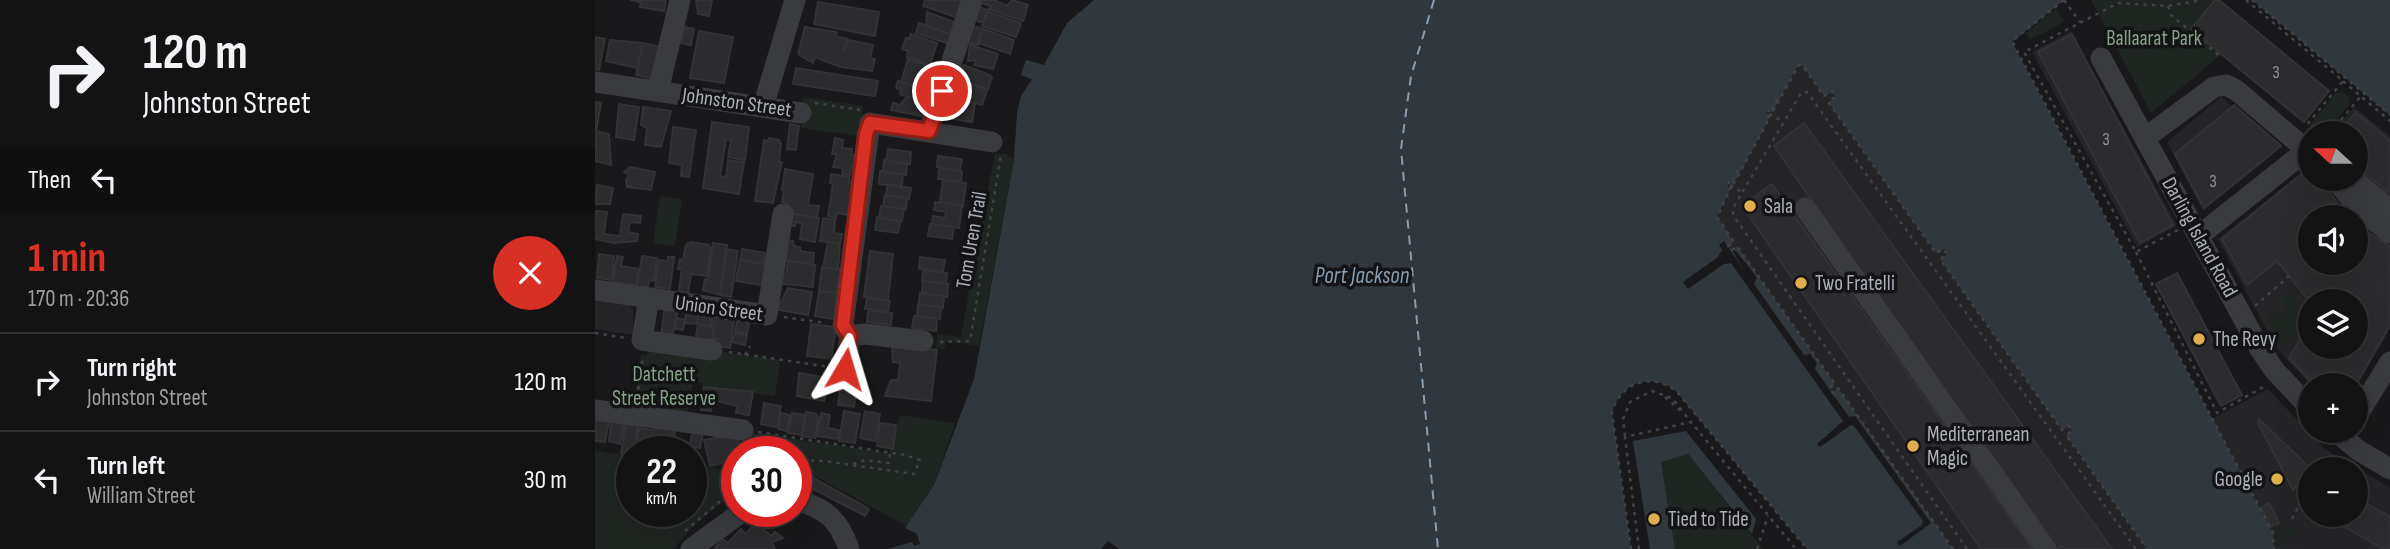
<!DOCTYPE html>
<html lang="en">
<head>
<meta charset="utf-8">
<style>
  body { margin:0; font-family:"Sofia Sans Condensed",sans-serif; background:#1c1c1d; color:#f1f3f6; height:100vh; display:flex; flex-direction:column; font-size:26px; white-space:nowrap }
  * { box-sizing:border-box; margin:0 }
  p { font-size:23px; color:#9d9ea0 }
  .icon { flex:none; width:38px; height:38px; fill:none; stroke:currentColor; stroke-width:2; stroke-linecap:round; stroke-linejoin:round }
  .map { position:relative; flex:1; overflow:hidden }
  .drawer { display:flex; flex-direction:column; background:#131314; width:595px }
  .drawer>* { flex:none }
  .top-card { background:#131314; color:#f1f3f6; overflow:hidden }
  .needle { width:46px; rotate:291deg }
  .buttons { position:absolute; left:1703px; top:121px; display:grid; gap:14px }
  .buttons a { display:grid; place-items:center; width:70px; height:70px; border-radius:50%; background:#131314; box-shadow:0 7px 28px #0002,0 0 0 2px #323234; font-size:35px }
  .speed { position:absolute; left:21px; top:436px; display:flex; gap:14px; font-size:35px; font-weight:700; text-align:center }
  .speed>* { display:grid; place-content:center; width:91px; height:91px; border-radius:50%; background:#131314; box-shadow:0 7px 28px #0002,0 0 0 2px #323234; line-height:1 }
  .speed small { font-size:18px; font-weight:400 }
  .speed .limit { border:10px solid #d22; background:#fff; color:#111 }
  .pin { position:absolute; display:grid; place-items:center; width:60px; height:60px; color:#fff; margin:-30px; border:4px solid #fff; border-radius:50%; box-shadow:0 2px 7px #0007 }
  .me { position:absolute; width:77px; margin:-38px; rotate:7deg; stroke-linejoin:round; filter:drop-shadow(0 0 5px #0008) }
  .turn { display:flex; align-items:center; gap:24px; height:147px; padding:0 28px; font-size:32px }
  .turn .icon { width:91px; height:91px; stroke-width:2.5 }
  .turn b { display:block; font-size:49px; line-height:60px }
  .then { display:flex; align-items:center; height:66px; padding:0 28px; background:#0003; gap:14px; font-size:26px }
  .round { display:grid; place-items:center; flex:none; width:74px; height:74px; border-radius:37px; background:#1c1c1d }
  .overview { display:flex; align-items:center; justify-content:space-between; height:119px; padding:0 28px }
  h1 { font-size:42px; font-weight:700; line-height:52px; color:#d93025 }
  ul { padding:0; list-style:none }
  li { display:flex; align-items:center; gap:21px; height:98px; padding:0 28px; border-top:2px solid #323234 }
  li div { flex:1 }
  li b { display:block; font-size:26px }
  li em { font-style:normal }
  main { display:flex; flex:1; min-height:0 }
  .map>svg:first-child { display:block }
</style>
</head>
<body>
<main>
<section class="drawer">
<div class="top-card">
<div class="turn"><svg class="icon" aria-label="right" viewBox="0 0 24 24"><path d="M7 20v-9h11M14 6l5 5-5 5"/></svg><div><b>120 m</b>Johnston Street</div></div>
<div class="then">Then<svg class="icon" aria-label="left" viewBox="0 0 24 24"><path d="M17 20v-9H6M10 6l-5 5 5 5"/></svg></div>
</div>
<div class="overview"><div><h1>1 min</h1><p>170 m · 20:36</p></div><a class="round" style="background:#d93025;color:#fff"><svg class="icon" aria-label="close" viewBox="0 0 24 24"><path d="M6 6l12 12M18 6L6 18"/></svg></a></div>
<ul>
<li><svg class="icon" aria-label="right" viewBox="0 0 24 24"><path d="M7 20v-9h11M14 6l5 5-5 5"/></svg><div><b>Turn right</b><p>Johnston Street</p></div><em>120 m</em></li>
<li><svg class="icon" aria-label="left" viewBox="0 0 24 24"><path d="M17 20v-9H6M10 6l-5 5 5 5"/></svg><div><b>Turn left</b><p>William Street</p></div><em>30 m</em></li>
</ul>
</section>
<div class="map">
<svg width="1795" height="549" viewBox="0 0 1795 549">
  <rect width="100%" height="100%" fill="#19191b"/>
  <!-- built -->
  <path fill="#252528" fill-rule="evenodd" d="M1476 31 1582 226 1542 247 1437 52Z
    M1207 65 1229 96 1237 91 1240 97 1233 102 1341 253 1348 249 1352 254 1345 259 1467 430 1474 426 1477 431 1471 436 1552 549H1358L1244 389 1238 393 1234 388 1240 384 1143 247 1137 250 1133 246 1139 242 1122 217 1136 188 1132 186 1134 182 1138 184 1174 117 1171 115 1173 110 1177 112 1202 66Z
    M1626 97 1688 146 1608 211 1572 142Z
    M1759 107 1795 136V197L1761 168 1760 133H1737Z
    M1715 166V178L1724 179 1754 217H1715V262H1760L1761 223 1795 245V328L1761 387 1716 385 1682 349 1623 239ZM1715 301H1760V346H1715Z
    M0 293 28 297 38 310V335L0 329Z
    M1673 389 1729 448 1795 488V549H1679L1678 533 1617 419ZM1715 469H1760V514H1715Z"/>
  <!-- green -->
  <path fill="#1f2520" d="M1496 0H1620L1627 54 1556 113Z
    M1461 8 1469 22 1435 40 1431 33Z
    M1747 91 1755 98 1754 105 1731 133H1723L1714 126 1740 94Z
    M208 97 268 106 265 136 206 128Z
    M400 154H411L419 160 384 346 352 341 349 349 341 348 342 334 366 337 379 261 378 248H381Z
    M65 196 87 199 80 246 58 243Z
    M1695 294 1705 310 1697 340 1682 344 1672 319 1674 312 1687 314 1690 304 1684 297Z
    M54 342 185 360 180 396 109 387 107 383 98 382 92 418 38 410 46 355H52Z
    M305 415 360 423 339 485 312 526 201 466V452H148L152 432 294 453Z
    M0 451 37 456V511H96V465L142 471V490L101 524 78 549H0Z
    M1093 454 1168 549H1080L1066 462Z
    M1683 521 1689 524 1684 530 1692 526 1702 530 1693 536 1694 541 1689 535 1690 546 1680 547 1676 527Z"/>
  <!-- water -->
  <path fill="#30373d" d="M499 0H1469L1417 42 1678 533 1679 549H1552L1471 435 1477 431 1474 426 1467 430 1345 259 1352 254 1349 249 1341 253 1233 102 1240 97 1237 92 1229 96 1207 65 1202 67 1177 113 1173 111 1171 115 1175 117 1138 185 1134 183 1132 186 1136 188 1122 217 1139 242 1134 246 1137 250 1142 246 1240 384 1235 389 1238 392 1243 388 1358 549H1212L1082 392C1057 371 1025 382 1017 413L1036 549H524L513 541 506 549H293L317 542 319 546 325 544 322 534 310 528 339 485 379 379 419 160 422 113 426 96 437 79 426 75 431 60 449 65 472 23Z
    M1657 0H1795V115Z
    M1091 431 1161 519 1157 534 1093 454 1066 462 1080 549H1055L1038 441Z"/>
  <!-- pier -->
  <path fill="#19191b" d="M1129 241 1149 270 1137 250 1139 249 1155 268 1162 278 1159 284 1209 355 1215 354 1222 363 1220 369 1254 417 1260 416 1336 523 1305 546 1302 542 1326 526 1328 521 1259 426 1256 425 1225 447 1222 444 1248 421 1136 263 1129 264 1093 289 1088 282 1123 257 1127 250 1124 245Z"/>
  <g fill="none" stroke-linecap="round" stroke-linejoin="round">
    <!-- ferry -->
    <path stroke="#879db0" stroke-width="2" stroke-dasharray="9 7" stroke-linecap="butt" d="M839 0 816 76 806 149 843 549"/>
  </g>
  <!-- building -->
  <path fill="#2c2c2e" stroke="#333336" stroke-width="2" d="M35 0H71L69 11 45 7 46 2Z
    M101 0H117L114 16 103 14Z
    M330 0H366L363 18 328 6Z
    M386 0H399L412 6 417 0 433 5 428 21 394 9 396 6 385 3Z
    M1620 0H1624L1734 91 1709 122 1596 29Z
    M223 2 284 12 280 36 219 24Z
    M384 7 393 10 388 23 380 20Z
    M392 11 426 23 421 37 387 26Z
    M332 12 362 23 358 35 331 26Z
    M324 23 358 35 355 44 321 33Z
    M378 26 388 29 383 45 372 42Z
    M90 27 99 29 96 45 86 43Z
    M210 27 242 32 241 36 252 39 249 52 253 40 278 45 275 58 280 59 277 71 246 67 220 57 218 63 203 54Z
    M388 29 419 40 415 54 383 43Z
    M104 31 138 37 129 83 95 78Z
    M316 34 342 43 335 64 312 57 313 51 307 49 311 38 314 39Z
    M1477 34 1578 225 1545 243 1443 52Z
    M0 37 10 39 4 70 0 69Z
    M15 40 48 43 42 68 11 61Z
    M48 43 66 47 59 79 41 75Z
    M375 45 400 53 403 55 398 69 379 65 381 60 373 61Z
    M313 59 335 66 328 88 306 82Z
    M369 65 395 75 397 77 393 89 360 78Z
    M201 68 283 81 280 96 198 84Z
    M303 81 330 90 333 95 331 103 305 94 306 90 301 88Z
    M370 82 392 90 387 105 365 98Z
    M312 97 329 103 327 116 296 110 298 103 305 105Z
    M361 101 380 104 377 122 358 119Z
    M0 102 6 103 0 137Z
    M24 104 44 107 39 140 21 137Z
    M1639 105 1686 146 1609 208 1580 154Z
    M48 107 76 111 66 147 50 145 52 128 46 125Z
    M1761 112 1795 141V194L1760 165V133H1744Z
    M117 122 154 127 150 160 133 157 136 140 131 139 125 176 131 177 133 160 149 162 144 194 108 188Z
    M1209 123 1517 549H1471L1468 546 1460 549 1179 146Z
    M195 124 204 126 201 150 192 149Z
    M78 127 101 130 94 177 86 176 87 165 74 163Z
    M1 131 14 134 16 165 0 161Z
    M174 138 184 140 186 144 184 162H187L178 203 160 201 169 140 173 141Z
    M240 138 248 140 247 148 257 149 256 154 261 155 255 175 247 174 248 168 238 167 242 154H237Z
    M293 149 316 152 315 164 291 161Z
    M343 156 367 159 365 171 342 167Z
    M289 160 312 164 311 175 288 172Z
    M35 167 60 172 56 190 32 187 31 180 34 175 29 172Z
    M344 168 367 171 366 182 343 179Z
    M1714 168 1715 178H1723L1747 208 1737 217H1715V262H1760V244L1769 230 1795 246V326L1760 386 1719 385 1694 358 1715 322V346H1760V301L1715 302 1682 261 1652 285 1627 239Z
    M190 169 218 174 213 205 224 206 222 218 190 212 192 203 187 202 189 191 187 190Z
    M285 171 308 174 307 187 284 184Z
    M236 174 254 177V181L259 182 254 215 242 213 241 218 233 216 238 184 235 183Z
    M348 180 371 183 368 206 345 202Z
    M293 184 316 188 314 199 291 195Z
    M1177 184 1437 549H1386L1147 206Z
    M2 185 18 188 15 204H0Z
    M290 195 312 198 311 209 288 206Z
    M340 202 367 205 364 228 337 224 338 216 350 218 351 212 339 210Z
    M286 206 309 209 307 221 284 218Z
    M0 211 12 212 9 234 25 236 28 214 46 216 45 223 35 222 33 232 43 234 42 241 19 243 0 239Z
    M190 212 224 218 220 242 205 239 207 223 201 222 200 226 189 225Z
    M282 217 305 221 303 233 280 230Z
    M228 218 240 220 239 233 247 234 245 244 225 241Z
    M335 224 359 227 357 239 333 236Z
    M186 240 198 241 199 246 205 247V251L219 253 218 264 184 260Z
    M96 242 114 245 116 249 112 276 96 274 93 293 84 291 87 269H83L85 259 88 260 91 245Z
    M233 242 245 244 243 269 228 267Z
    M118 243 132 245 125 295 108 290 110 279 113 280Z
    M131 249 143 251 136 297 125 295Z
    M147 249 170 253 168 264 145 260Z
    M275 251 298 254 293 300 269 297Z
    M4 254 19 256 17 280 2 278Z
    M22 256 28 257 26 266 44 269 41 285 18 282Z
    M47 256 62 258 59 281 54 280 53 290 42 288Z
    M73 257H79L75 289 60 287 64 260 73 261Z
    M325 257 350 260 348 272 324 269Z
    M145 260 176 265 173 286 141 281Z
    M193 261 220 265 218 287 180 283 182 274 191 275Z
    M227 267 246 269 242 293 224 291Z
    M328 270 352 273 351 284 327 281Z
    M1582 273 1647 395 1626 406 1561 284Z
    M328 281 353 284 352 297 327 293Z
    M193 288 217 292 213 315 178 309 179 301 186 302Z
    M224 291 242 293 239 319 220 316Z
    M325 293 349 296 348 308 324 304Z
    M272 298 295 301 293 312 270 309Z
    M70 304 84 307 77 337 66 338Z
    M323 304 346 307 345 319 322 316Z
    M104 308 118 310 116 326 102 324Z
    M91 310 104 312 102 324 90 323Z
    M119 310 140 313 135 348 124 346 125 339 118 338Z
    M273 310 297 313 296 325 272 322Z
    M144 313 156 316 152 333 140 331Z
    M319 316 342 318 341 331 317 328Z
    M82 318 90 320 88 330 80 329Z
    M103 324 120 328 117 346 100 343Z
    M216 324 241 327 236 359 212 356Z
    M140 332 152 335 150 345 137 342Z
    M297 346 342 350 336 401 290 396 296 380H303L305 363 298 362Z
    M204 373 234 378 229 401 202 396Z
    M247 377 259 379 257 390H262L259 407 243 405Z
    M109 387 158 392 154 415 141 413 142 406 118 400 116 411 106 410Z
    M169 403 186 406 182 427 166 424Z
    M249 411 265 414 260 443 244 441Z
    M270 411 285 414 280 441 265 438Z
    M211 412 221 414 223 418 220 438 207 436Z
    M186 413 195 415 192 431 183 429Z
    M197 413 210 415 207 435 193 433Z
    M226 413 235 415 233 428 244 430 243 439 222 436Z
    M1 416 15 417 10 442 0 441Z
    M17 417 30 419 25 444 14 441Z
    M1664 419 1716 469 1698 490 1663 423Z
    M31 422 43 424 39 448 33 447 32 455 26 454Z
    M285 423 301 425 298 449 282 446Z
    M79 424 80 442 76 441 75 449 56 446 59 426Z
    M99 427 109 429 105 448 94 446Z
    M44 428 58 430 56 445 42 444Z
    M126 437H142L145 450 135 457 136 461 115 466 109 440Z
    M201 468 274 509 270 516 201 480Z
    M1715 487V507L1707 502Z
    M142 493V504L136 509 131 503Z
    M1760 497 1795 517V549H1788L1728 514H1760Z
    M1674 503 1684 523 1676 527 1666 508Z
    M161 522 176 536 180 532 188 538 177 542 180 549H119L128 539 133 543 146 529 151 534Z"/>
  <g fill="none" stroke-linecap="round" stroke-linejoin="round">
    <!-- path -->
    <path stroke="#404246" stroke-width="2.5" stroke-dasharray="3.5 5" stroke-linecap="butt" d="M1469 0 1417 41 1678 533 1679 549
      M1469 0 1485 22
      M1651 0 1748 81 1710 127
      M1657 0 1795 115
      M1573 6 1576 15 1627 58
      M1748 81 1795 121
      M1182 99 1174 114 1189 122
      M220 103 265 110
      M1735 133 1766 96
      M1143 170 1135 185 1148 193
      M1583 230 1541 252 1429 52 1523 3 1573 6 1608 0
      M1541 252 1622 413 1670 386
      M1660 306 1694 276
      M189 317 231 323
      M0 333 31 338
      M345 342 375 341 406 155
      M134 352 235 367
      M150 355 155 346
      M1070 397 1086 411
      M42 398 48 356
      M163 432 310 455 325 460 319 474 229 461 201 460
      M1030 436 1028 419 1035 402 1057 391 1077 398 1096 422
      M258 464 270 460 294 463 295 453
      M1724 469 1725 468
      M1697 519 1715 484
      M90 531 142 487
      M1036 549 1017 413C1025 382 1058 371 1082 392L1212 549
      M1044 549 1030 437 1096 422 1201 549
      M1162 549 1173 516
      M1358 549 1243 388 1238 393 1234 388 1240 384 1142 246 1137 250 1133 246 1139 242 1122 217 1136 188 1132 186 1134 182 1138 185 1175 117 1171 115 1173 110 1177 113 1204 65H1207L1229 96 1237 91 1240 97 1233 102 1341 253 1348 249 1352 254 1345 259 1467 430 1474 426 1477 431 1471 435 1552 549
      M1372 549 1138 215V208L1206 93 1212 92 1541 549"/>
    <!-- minor -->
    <path stroke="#3a3b3f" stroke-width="21" d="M1506 58 1665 349 1680 371 1715 408
      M0 82 206 113
      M63 91 85 0
      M168 107 200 0
      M334 131 377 0
      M1550 138 1619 87 1631 85 1641 90 1715 153
      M1739 178 1764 209 1795 233
      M1757 178 1795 210
      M1210 208 1451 549
      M1605 235 1712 150
      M0 290 172 315 188 214
      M54 298 47 340 117 350
      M255 336 271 334 328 341
      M250 369 255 336 248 325 275 123 397 142
      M0 410 148 430
      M1760 419 1795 362
      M1739 430 1763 450 1795 469
      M201 500C231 508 244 520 254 549
      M96 549 148 511"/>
  </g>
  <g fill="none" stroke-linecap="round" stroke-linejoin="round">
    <!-- route casing -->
    <g stroke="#8d1f18" stroke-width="18">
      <path id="route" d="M250 369 255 336 248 325 271 134 275 123 334 131 347 91"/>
    </g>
    <!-- route -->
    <use href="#route" stroke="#d93025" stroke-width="12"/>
  </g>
  <!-- markers -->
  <g fill="#e0ae4b" stroke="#141416" stroke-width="2.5">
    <circle cx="1155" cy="206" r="7"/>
    <circle cx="1206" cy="283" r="7"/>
    <circle cx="1604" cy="339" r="7"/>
    <circle cx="1318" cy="446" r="7"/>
    <circle cx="1682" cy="479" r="7"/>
    <circle cx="1059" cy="519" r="7"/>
  </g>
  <g text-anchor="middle" stroke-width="7" stroke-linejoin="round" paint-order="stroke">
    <!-- number labels -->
    <g font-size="18" fill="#8b8e96">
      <text x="1681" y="78">3</text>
      <text x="1511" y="145">3</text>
      <text x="1618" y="187">3</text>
    </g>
    <!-- park labels -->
    <g font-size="21" fill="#86a287" stroke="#141416">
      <text x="1559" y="45">Ballaarat Park</text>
      <text x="69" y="381">Datchett<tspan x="69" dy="24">Street Reserve</tspan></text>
    </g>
    <!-- street labels -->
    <g font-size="21" fill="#acb0b9" stroke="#141416">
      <text transform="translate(142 102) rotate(8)" y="7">Johnston Street</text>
      <text transform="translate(1605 237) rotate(61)" y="7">Darling Island Road</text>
      <text transform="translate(376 240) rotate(-80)" y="7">Tom Uren Trail</text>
      <text transform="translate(124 308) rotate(8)" y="7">Union Street</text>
    </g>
    <!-- poi labels -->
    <g font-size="21" fill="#acb0b9" stroke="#141416" text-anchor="start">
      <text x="1169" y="213">Sala</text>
      <text x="1220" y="290">Two Fratelli</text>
      <text x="1618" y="346">The Revy</text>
      <text x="1332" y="441">Mediterranean<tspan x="1332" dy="24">Magic</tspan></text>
      <text x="1668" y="486" text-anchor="end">Google</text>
      <text x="1073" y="526">Tied to Tide</text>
    </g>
    <!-- water labels -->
    <g font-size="23" font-style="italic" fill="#879db0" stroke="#141416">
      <text x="767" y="283">Port Jackson</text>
    </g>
  </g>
</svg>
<div class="buttons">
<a><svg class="needle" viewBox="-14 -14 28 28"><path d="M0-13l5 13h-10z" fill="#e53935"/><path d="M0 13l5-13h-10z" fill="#9d9ea0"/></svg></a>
<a><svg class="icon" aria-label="sound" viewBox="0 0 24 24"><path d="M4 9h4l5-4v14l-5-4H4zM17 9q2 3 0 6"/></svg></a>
<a><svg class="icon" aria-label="layers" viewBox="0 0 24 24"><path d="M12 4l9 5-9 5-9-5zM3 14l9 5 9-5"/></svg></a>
<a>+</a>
<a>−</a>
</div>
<div class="speed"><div>22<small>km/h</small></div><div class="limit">30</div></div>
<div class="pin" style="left:347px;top:91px;background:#d93025"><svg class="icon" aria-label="arrive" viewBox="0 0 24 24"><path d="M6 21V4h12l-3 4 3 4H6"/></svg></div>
<svg class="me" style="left:250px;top:369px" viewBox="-20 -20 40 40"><path d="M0-17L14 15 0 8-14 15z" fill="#d93025" stroke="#fff" stroke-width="4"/></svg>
</div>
</main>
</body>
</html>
